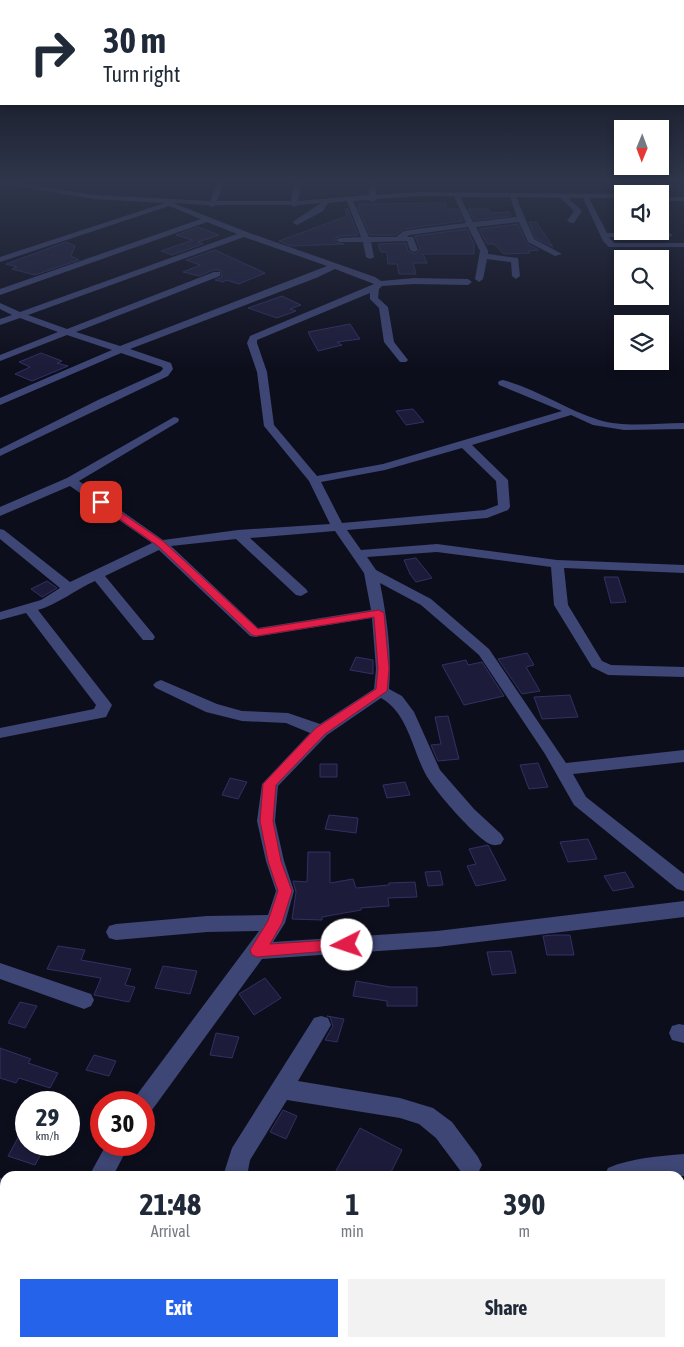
<!DOCTYPE html>
<html lang="en">
<head>
<meta charset="utf-8">
<style>
  body { margin:0; font-family:"Asap Condensed",sans-serif; background:#f2f2f3; color:#1f2937; height:100vh; display:flex; flex-direction:column; font-size:19px; white-space:nowrap }
  * { box-sizing:border-box; margin:0 }
  p { font-size:16px; color:#747a83 }
  .icon { flex:none; width:28px; height:28px; fill:none; stroke:currentColor; stroke-width:2; stroke-linecap:round; stroke-linejoin:round }
  .map { position:relative; flex:1; overflow:hidden }
  .side { position:absolute; left:0px; top:1171px; width:685px; height:176px; display:flex; flex-direction:column; background:#fff; border-radius:15px 15px 0 0; box-shadow:0 2px 8px #0003 }
  .side>* { flex:none }
  .guide { position:absolute; left:0px; top:0px; width:685px; height:105px; box-shadow:0 2px 8px #0003; background:#fff; color:#1f2937; overflow:hidden }
  .needle { width:32px; rotate:181deg }
  .tools { position:absolute; left:614px; top:120px; display:grid; gap:10px }
  .tools a { display:grid; place-items:center; width:55px; height:55px; border-radius:0px; background:#fff; box-shadow:0 2px 8px #0003; font-size:25px }
  .speed { position:absolute; left:15px; top:1091px; display:flex; gap:10px; font-size:25px; font-weight:700; text-align:center }
  .speed>* { display:grid; place-content:center; width:65px; height:65px; border-radius:50%; background:#fff; box-shadow:0 2px 8px #0003; line-height:1 }
  .speed small { font-size:12px; font-weight:400 }
  .speed .limit { border:8px solid #d22; background:#fff; color:#111 }
  .pin { position:absolute; display:grid; place-items:center; width:42px; height:42px; color:#fff; margin:-21px; border-radius:10px; box-shadow:0 2px 8px #0006 }
  .me { position:absolute; width:55px; margin:-28px; rotate:266deg; stroke-linejoin:round; filter:drop-shadow(0 0 4px #0008) }
  .turn { display:flex; align-items:center; gap:18px; height:105px; padding:0 20px; font-size:22px }
  .turn .icon { width:65px; height:65px; stroke-width:2.5 }
  .turn b { display:block; font-size:35px; line-height:42px }
  .eta { display:flex; justify-content:space-evenly; align-items:center; height:85px; text-align:center }
  .eta b { font-size:30px; font-weight:700; line-height:35px }
  .primary-button { display:flex; gap:10px; margin-top:auto; padding:10px 20px }
  .primary-button a { flex:1; height:58px; border-radius:0px; background:#2563eb; color:#fff; font-size:20px; font-weight:700; line-height:58px; text-align:center }
  .primary-button a+a { background:#f2f2f3; color:#1f2937 }
  .map>svg:first-child { display:block }
</style>
</head>
<body>
<div class="map">
<svg width="684" height="1347" viewBox="0 0 684 1347">
  <rect width="100%" height="100%" fill="#0d0e1c"/>
  <!-- building -->
  <path fill="#1c1c3a" stroke="#313064" d="M439 203H446L447 209H458L463 221 404 229 395 235H370L358 209 359 204Z
    M345 209H348L358 235 340 236 334 239 335 242 344 244 291 246 279 241 347 216Z
    M468 209H489L491 213 509 212 511 216 474 220Z
    M529 222H536L553 247 535 238Z
    M518 224 526 243 539 250 528 251 530 253 504 254 494 244H487L479 229Z
    M198 227 219 235 198 242 203 244 172 255 161 251 193 240 176 235Z
    M467 229 474 244V254H423L427 263H413L416 274H399L397 264H388L387 252H381L378 244 406 243 408 251 415 254 420 249 415 236Z
    M66 242 75 246 71 256 79 260 35 275 12 269 17 267 6 264Z
    M215 250 265 273 239 284 226 280 223 282 215 280 222 277 220 270H213L199 276 183 272 200 265 186 260Z
    M282 296 301 305 290 309 296 311 277 318 248 308Z
    M350 324 360 339 337 342 342 345 318 351 308 332Z
    M41 353 62 361 57 363 68 366 32 381 15 374 30 367 19 362Z
    M413 409 424 422 406 425 396 411Z
    M416 558 432 578 416 582 410 574 404 560Z
    M604 577H618L626 602 611 603Z
    M47 581 57 588 42 597 31 589Z
    M527 653 534 665 526 667 540 691 522 694 498 659Z
    M356 657 373 660V674L350 670Z
    M466 660 468 665 482 662 504 696 464 705 442 665Z
    M570 695 578 717 542 719 534 697Z
    M448 716 459 759 438 761 431 745 441 744 435 717Z
    M538 763 548 787 529 789 520 765Z
    M320 764H337V777H320Z
    M230 778 247 782 238 799 222 795Z
    M405 782 410 795 387 798 383 785Z
    M329 815 358 818 356 833 325 829Z
    M588 839 597 859 568 862 560 842Z
    M488 845 506 880 476 886 467 866 476 864 469 849Z
    M308 852H330V883L353 879 356 888 389 885V883L415 882 417 897 388 898 389 906 361 908V910L322 917V920L292 919 296 892 293 881 307 882Z
    M440 871 443 885 428 886 425 872Z
    M625 872 634 887 613 891 604 876Z
    M554 935H570L574 955H547L543 936Z
    M58 946 85 950 81 960 131 969 125 985 135 987 129 1002 94 995 101 978 47 969Z
    M511 951 516 973 492 975 487 952Z
    M163 966 197 971 190 994 155 988Z
    M265 978 281 998 254 1015 239 994Z
    M356 981 390 987H417V1006H387V1001L353 996Z
    M20 1002 37 1006 25 1028 8 1023Z
    M327 1016 344 1019 337 1042 325 1040 333 1026 330 1017Z
    M216 1033 239 1037 232 1058 210 1055Z
    M0 1048 31 1059 28 1063 58 1073 50 1088 19 1078 16 1083 0 1078Z
    M94 1055 116 1061 109 1076 86 1070Z
    M283 1110 297 1116 286 1139 270 1132Z
    M26 1123V1145H46L35 1165 8 1156Z
    M360 1128 402 1150 389 1176H333Z"/>
  <g fill="none" stroke-linecap="round" stroke-linejoin="round">
    <!-- minor -->
    <path fill="#3e4675" fill-rule="evenodd" d="M0 180 94 195 210 201 218 180H225L217 201H291L294 180H301L298 201 369 195V180H375L376 195 418 192 622 194V198H589L607 233H669L673 235 669 237H609L614 243H684V247H609L603 241 583 198H568L582 211 574 223H571L567 221 574 211 561 198 516 197 534 239 562 254 555 256 528 242 519 222 476 227 488 251V254L518 258 520 276 516 279 512 276 511 262 487 259 483 279 479 282 475 279 480 251 468 227 409 235 407 237H413L418 250 414 252 410 250 407 241 371 242 374 257 370 259 366 257 363 242H340L336 240 340 238 361 237 347 201 328 203 323 211 297 225 293 223 294 221 321 203 298 205 294 207 291 205H216L212 207 208 205 173 203 247 232 375 277 381 281 414 278 468 279 472 282 468 285 414 284 382 286 379 289 378 298 388 307 394 342 408 360 406 362H400L384 342 379 308 370 299V293L257 340V343L267 372 274 425 317 476 383 464 562 411 499 385 498 383 499 381 503 380C537 389 567 410 599 420 625 428 657 423 684 423V429L624 430 593 425 571 415 472 445 508 480 510 507 508 510 487 518 347 530 361 550 437 544 557 560 684 565V573L564 568 568 605 602 661 611 665 684 667V677L608 675 592 667 554 605 551 567 437 552 367 557 376 570 431 599 489 649 566 763 684 750V762L573 774 586 797 684 874V891L677 889 574 805 545 754 479 655 421 605 380 583C387 618 392 653 389 689L402 696 414 712 440 770 474 809 501 834 504 839 501 844C497 845 494 846 490 844 476 838 432 788 425 773 412 748 407 712 381 698L327 735 278 786 275 821 284 861 294 891 285 923 273 942 437 931 684 901V917L437 947 262 959 152 1110 144 1113V1102H133L136 1096 259 931 207 932 116 940 109 938 106 932 109 926 116 924 207 916 268 915 276 891 266 861 257 821 262 784 310 733 286 723 242 721 206 712 156 688 153 685 156 682 161 680 217 704 242 711 288 713 320 724 374 689 376 669 372 618 255 637 250 636 159 550 105 576 153 634 155 637 153 640H143L95 581C75 590 58 604 38 610L109 701 112 705 106 717 0 738V728L94 709 96 705 26 613 0 620V612L41 600 60 588 0 539V529L4 530 70 582 152 543 70 486 0 516V507L67 478 174 417 178 418 179 420 178 422 79 481 163 540 238 530 330 524 309 481 264 426 257 372 247 343 250 336 374 284 335 269 316 278 130 349 171 363 173 369 168 376 0 456V449L98 400 160 372 163 369 162 367 121 353 0 405V398L112 350 67 335 0 361V355L58 332 20 318 0 325V319L12 315 0 309V303L20 312 237 234 207 222 0 295V289L201 219 169 206 0 262V257L165 203 94 199 0 183ZM418 196H454L466 223 417 229 404 231 396 237H369L353 201 369 200 373 202 377 199ZM460 197H510L517 217 473 222ZM244 237 327 266 120 346 76 332 220 276V272H214L67 329 28 315ZM462 448 496 481 498 505 485 510 342 523 321 482 385 470ZM335 531 364 573 371 610 258 628 171 546 236 539 296 595 301 596 308 592 306 589 250 538Z
      M660 197H684V201H660Z
      M0 963 91 994 94 1000 91 1006 84 1009 0 979Z
      M321 1016 328 1018 331 1025 298 1081 400 1098 433 1108 452 1122 478 1157 482 1165 478 1173 470 1176 462 1173 436 1138 419 1124 400 1118 287 1100 250 1160 247 1176H223L232 1148 314 1018Z
      M679 1024 684 1025V1043L672 1040 669 1033 672 1026Z
      M106 1145H129L113 1176H89Z
      M684 1154V1176H604L608 1168C631 1158 659 1156 684 1154Z
      M0 1178 5 1180V1204L0 1202Z
      M5 1300V1330L0 1332V1302Z
      M184 1342H210L208 1347H182Z
      M365 1342H393L391 1347H363Z"/>
  </g>
  <!-- sky -->
  <linearGradient id="sky" x2="0" y2="1"><stop stop-color="#07080f"/><stop offset="0.49" stop-color="#2f364b"/><stop offset="1" stop-color="#2f364b" stop-opacity="0"/></linearGradient>
  <rect width="684" height="369" fill="url(#sky)"/>
  <!-- route -->
  <path fill="#e11d48" stroke="#92132f" d="M101 499 164 542 258 629 379 610 384 613 389 669 387 691 325 734 276 785 273 821 281 861 292 891 282 923 270 944 347 939 352 940 355 945 352 949 257 957 252 955 250 950 268 921 278 891 268 861 260 821 263 784 316 728 376 689 378 669 374 617 256 636 252 635 158 546 98 504 96 502Z"/>
</svg>
<div class="tools">
<a><svg class="needle" viewBox="-14 -14 28 28"><path d="M0-13l5 13h-10z" fill="#e53935"/><path d="M0 13l5-13h-10z" fill="#747a83"/></svg></a>
<a><svg class="icon" aria-label="sound" viewBox="0 0 24 24"><path d="M4 9h4l5-4v14l-5-4H4zM17 9q2 3 0 6"/></svg></a>
<a><svg class="icon" aria-label="search" viewBox="0 0 24 24"><circle cx="10" cy="10" r="6"/><path d="M15 15l6 6"/></svg></a>
<a><svg class="icon" aria-label="layers" viewBox="0 0 24 24"><path d="M12 4l9 5-9 5-9-5zM3 14l9 5 9-5"/></svg></a>
</div>
<div class="speed"><div>29<small>km/h</small></div><div class="limit">30</div></div>
<div class="pin" style="left:101px;top:502px;background:#d93025"><svg class="icon" aria-label="arrive" viewBox="0 0 24 24"><path d="M6 21V4h12l-3 4 3 4H6"/></svg></div>
<svg class="me" style="left:347px;top:945px" viewBox="-20 -20 40 40"><circle r="19" fill="#fff"/><path d="M0-13L10 11 0 6-10 11z" fill="#e11d48"/></svg>
<div class="guide">
<div class="turn"><svg class="icon" aria-label="right" viewBox="0 0 24 24"><path d="M7 20v-9h11M14 6l5 5-5 5"/></svg><div><b>30 m</b>Turn right</div></div>
</div>
<section class="side">
<div class="eta">
<div><b>21:48</b><p>Arrival</p></div>
<div><b>1</b><p>min</p></div>
<div><b>390</b><p>m</p></div>
</div>
<div class="primary-button"><a>Exit</a><a>Share</a></div>
</section>
</div>
</body>
</html>
